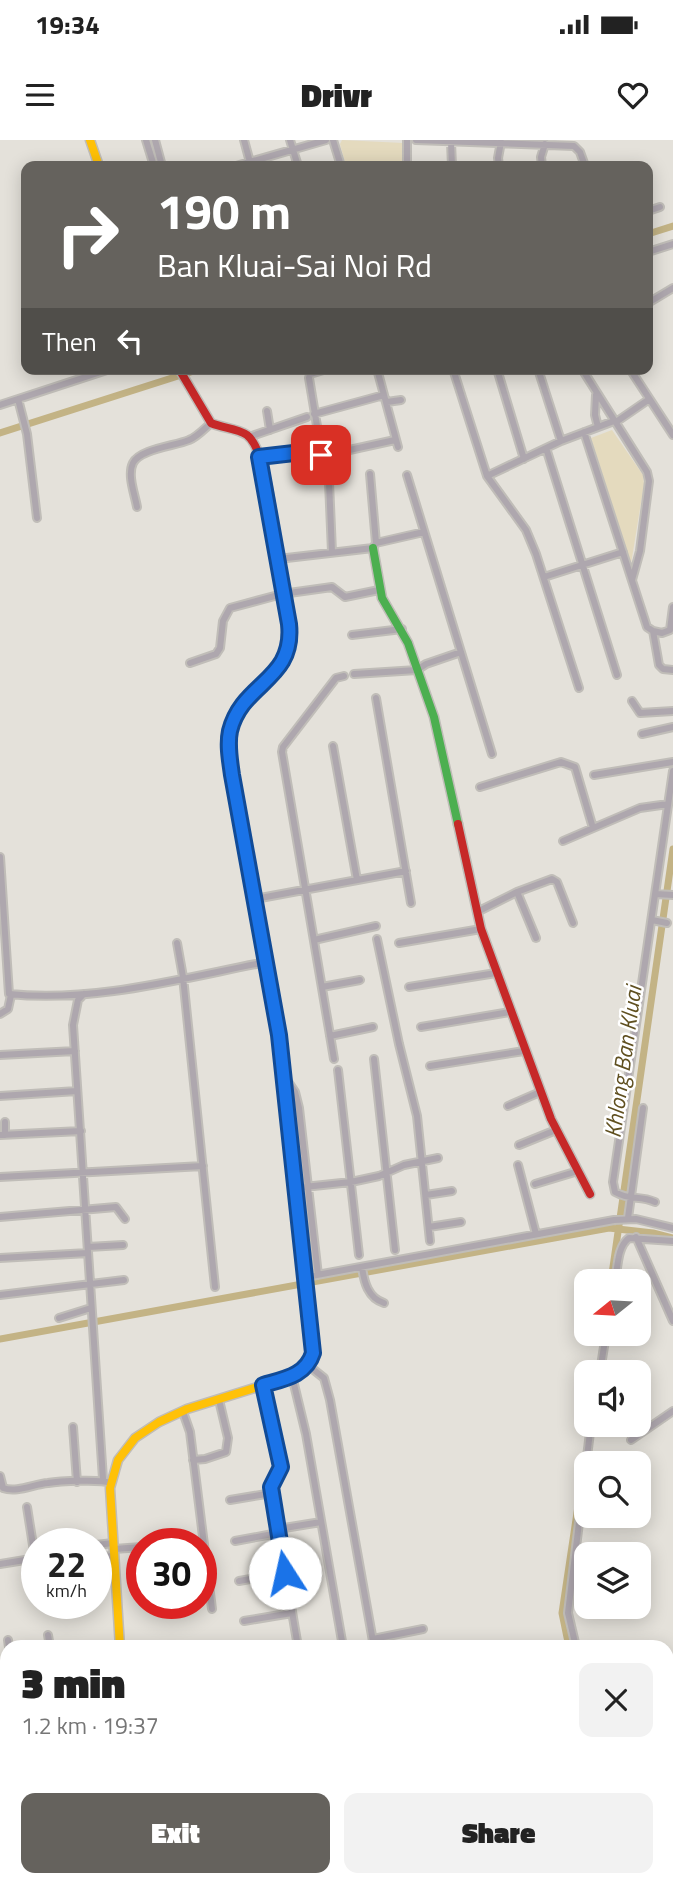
<!DOCTYPE html>
<html lang="en">
<head>
<meta charset="utf-8">
<style>
  body { margin:0; font-family:"Titillium Web",sans-serif; background:#f2f2f2; color:#222; height:100vh; display:flex; flex-direction:column; font-size:26px; white-space:nowrap }
  * { box-sizing:border-box; margin:0 }
  p { font-size:23px; color:#767676 }
  .icon { flex:none; width:38px; height:38px; fill:none; stroke:currentColor; stroke-width:2; stroke-linecap:round; stroke-linejoin:round }
  .map { position:relative; flex:1; overflow:hidden }
  .details { position:absolute; left:0px; top:1500px; width:674px; height:247px; display:flex; flex-direction:column; background:#fff; border-radius:21px 21px 0 0; box-shadow:0 4px 18px #0003 }
  .details>* { flex:none }
  .banner { position:absolute; left:21px; top:21px; width:632px; height:214px; border-radius:14px; box-shadow:0 4px 18px #0003; background:#65625d; color:#fff; overflow:hidden }
  .needle { width:46px; rotate:252deg }
  .controls { position:absolute; left:574px; top:1129px; display:grid; gap:14px }
  .controls a { display:grid; place-items:center; width:77px; height:77px; border-radius:14px; background:#fff; box-shadow:0 4px 18px #0003; font-size:35px }
  .speed { position:absolute; left:21px; top:1388px; display:flex; gap:14px; font-size:35px; font-weight:700; text-align:center }
  .speed>* { display:grid; place-content:center; width:91px; height:91px; border-radius:50%; background:#fff; box-shadow:0 4px 18px #0003; line-height:1 }
  .speed small { font-size:18px; font-weight:400 }
  .speed .limit { border:10px solid #d22; background:#fff; color:#111 }
  .pin { position:absolute; display:grid; place-items:center; width:60px; height:60px; color:#fff; margin:-30px; border-radius:14px; box-shadow:0 4px 10px #0006 }
  .me { position:absolute; width:77px; margin:-38px; rotate:350deg; stroke-linejoin:round; filter:drop-shadow(0 0 5px #0008) }
  .turn { display:flex; align-items:center; gap:24px; height:147px; padding:0 21px; font-size:32px }
  .turn .icon { width:91px; height:91px; stroke-width:2.5 }
  .turn b { display:block; font-size:49px; line-height:60px }
  .then { display:flex; align-items:center; height:66px; padding:0 21px; background:#0003; gap:14px; font-size:26px }
  .round { display:grid; place-items:center; flex:none; width:74px; height:74px; border-radius:14px; background:#f2f2f2 }
  .overview { display:flex; align-items:center; justify-content:space-between; height:119px; padding:0 21px }
  h1 { font-size:42px; font-weight:800; line-height:52px }
  .cta { display:flex; gap:14px; margin-top:auto; padding:14px 21px }
  .cta a { flex:1; height:80px; border-radius:14px; background:#65625d; color:#fff; font-size:28px; font-weight:800; line-height:80px; text-align:center }
  .cta a+a { background:#f2f2f2; color:#222 }
  .status { display:flex; justify-content:space-between; align-items:center; height:49px; padding:0 35px; background:#fff; direction:ltr }
  .status svg { height:19px; fill:currentColor }
  header { display:flex; justify-content:space-between; align-items:center; height:91px; padding:0 21px; background:#fff; font-size:32px; font-weight:800 }
  .map>svg:first-child { display:block }
</style>
</head>
<body>
<div class="status"><b>19:34</b><svg viewBox="0 0 49 12"><path d="M0 12V9h3v3zM5 12V6h3v6zM10 12V3h3v9zM15 12V0h3v12zM26 1h20v11H26zM47 4h2v5h-2z"/></svg></div>
<header><svg class="icon" aria-label="menu" viewBox="0 0 24 24"><path d="M4 6h16M4 12h16M4 18h16"/></svg>Drivr<svg class="icon" aria-label="heart" viewBox="0 0 24 24"><path d="M12 20l-8-8c-3-5 5-10 8-4 3-6 11-1 8 4z"/></svg></header>
<div class="map">
<svg width="673" height="1746" viewBox="0 0 673 1746">
  <rect width="100%" height="100%" fill="#e4e1da"/>
  <!-- green -->
  <path fill="#e4dabe" d="M342 0 403 3V26H346L340 4Z
    M612 290 643 335 644 344 631 424 591 298Z"/>
  <g fill="none" stroke-linecap="round" stroke-linejoin="round">
    <!-- canal -->
    <path stroke="#c3b385" stroke-width="7" d="M648 94 673 86
      M0 293 200 229
      M611 1141 673 709
      M0 1199 609 1088 653 1093 673 1098
      M569 1507 562 1473 578 1366
      M599 1746 600 1740"/>
    <!-- street casing -->
    <g stroke="#c0bdb8" stroke-width="10">
      <path id="street" d="M146 0 154 26
        M155 0 162 26
        M244 0 251 26
        M290 0 298 26
        M333 0 341 26
        M416 0 574 6 580 12 585 26
        M451 2 452 26
        M236 26 326 0
        M407 26V0
        M499 26 498 18 501 2
        M542 26 541 17 545 4
        M648 71 660 67
        M648 112 673 104
        M648 163 673 148
        M327 229 310 234 309 238 322 316 395 300
        M377 229 398 307
        M453 229 487 336 526 390 536 414 579 548
        M497 229 524 319
        M538 229 561 301
        M582 229 647 332 649 341 640 411 632 440
        M630 229 673 295
        M596 255 595 275 598 287
        M18 259 27 294 37 378
        M387 262 401 260
        M0 265 110 229
        M267 271 270 290
        M314 274 384 255
        M616 282 648 260
        M584 292 647 487 653 491 659 525 663 529 673 530
        M249 297 307 277
        M546 308 617 535
        M259 317 320 310
        M370 334 376 403
        M407 335 492 614
        M487 336 561 301 614 281
        M329 342 332 412
        M137 367C135 355 127 335 133 323 140 309 175 306 189 300 197 297 204 289 211 283
        M278 419 373 408 376 403 424 392
        M544 437 623 412
        M653 491 662 493 670 490 673 467
        M352 495 402 489
        M190 523 216 514 220 508 223 481 230 468 282 454 332 447 345 457 379 450
        M354 534 417 530 426 524 461 512
        M376 558 411 763
        M632 561 640 573 673 571
        M642 594 673 587
        M333 606 357 740
        M594 635 673 622
        M480 647 561 622 575 627 593 688
        M563 701 640 668 668 664
        M0 717 9 854C94 863 183 838 266 822
        M517 752 536 798
        M656 754 673 755
        M255 759 406 731
        M477 772 517 752 552 739 557 742 573 783
        M652 780 667 783
        M377 799 399 904 417 976 430 1101
        M314 800 376 786
        M177 803 183 837 215 1147
        M399 803 481 789
        M322 847 360 840
        M409 847 496 833
        M84 854 78 860 73 885 103 1339
        M0 874 8 869 11 855
        M421 887 510 872
        M330 896 373 887
        M0 915 75 911
        M334 919 282 612 283 607 336 538 344 536
        M374 919 395 1110
        M430 926 524 911
        M338 930 359 1115
        M285 937 295 952 299 968 318 1135
        M0 956 77 951
        M508 966 540 952
        M5 982V995
        M0 995 81 991
        M519 1005 556 990
        M518 1025 536 1094
        M0 1037 203 1026
        M535 1044 578 1031
        M295 1048 351 1042 379 1036 404 1025 438 1018
        M426 1055 452 1051
        M655 1062C639 1055 631 1061 615 1052L613 1042 673 631
        M0 1077 116 1067 125 1079
        M628 1078 643 968
        M429 1087 461 1082
        M636 1097 673 1181
        M88 1107 123 1105
        M0 1118 88 1113
        M362 1127C364 1142 368 1158 384 1163
        M306 1137 614 1080 636 1079 673 1088
        M615 1141C618 1127 617 1107 629 1098L673 1101
        M0 1155 124 1140
        M59 1178 91 1168
        M309 1226 324 1238 330 1260 374 1507
        M600 1232 606 1194
        M292 1236 306 1294 343 1507
        M263 1246 281 1327 271 1347 298 1507
        M183 1272 190 1292 212 1469
        M73 1287 77 1342
        M631 1300 673 1271
        M193 1320 205 1319 226 1312 228 1298 219 1260
        M0 1336 3 1348C17 1353 34 1344 48 1343 59 1341 103 1339 110 1343
        M230 1360 272 1353
        M27 1367 35 1418
        M278 1389 321 1382
        M235 1401 278 1393
        M96 1405 113 1403
        M114 1409 142 1407
        M96 1417 114 1416
        M0 1424 37 1418
        M239 1441 285 1433
        M244 1481 292 1473
        M48 1495 50 1507
        M373 1499 423 1489
        M8 1500 9 1507
        M576 1507 568 1473 591 1284
        M0 1540 7 1539
        M0 1581V1582
        M0 1589H7
        M0 1693 7 1694
        M667 1718H673
        M0 1739 43 1746
        M605 1746 606 1740"/>
    </g>
    <!-- fast casing -->
    <g stroke="#c0bdb8" stroke-width="11">
      <path id="fast" d="M373 408 382 458 408 503 434 577 458 684
        M268 832 229 608C230 597 231 586 236 576 257 533 302 536 287 473
        M104 1746 106 1740"/>
    </g>
    <!-- slow casing -->
    <g stroke="#c0bdb8" stroke-width="11">
      <path id="slow" d="M90 0 99 26
        M120 1507 110 1348 118 1320 135 1298 159 1282 187 1269 277 1241 309 1226 313 1213 303 1116"/>
    </g>
    <!-- jam casing -->
    <g stroke="#c0bdb8" stroke-width="11">
      <path id="jam" d="M179 229 211 283C222 288 237 288 247 295 273 315 277 437 287 473
        M458 684 481 789 551 979 590 1054
        M268 832 279 895 303 1116"/>
    </g>
    <!-- street -->
    <use href="#street" stroke="#aea7ae" stroke-width="6"/>
    <!-- fast -->
    <use href="#fast" stroke="#4caf50" stroke-width="8"/>
    <!-- slow -->
    <use href="#slow" stroke="#ffc107" stroke-width="8"/>
    <!-- jam -->
    <use href="#jam" stroke="#c62828" stroke-width="8"/>
  </g>
  <g fill="none" stroke-linecap="round" stroke-linejoin="round">
    <!-- route casing -->
    <g stroke="#114b97" stroke-width="18">
      <path id="route" d="M285 1433 271 1347 281 1327 263 1245C283 1239 306 1236 313 1213L279 895 232 635C230 620 227 605 230 591 242 542 295 541 289 484L259 317 320 310 321 315"/>
    </g>
    <!-- route -->
    <use href="#route" stroke="#1a73e8" stroke-width="12"/>
  </g>
  <g text-anchor="middle" stroke-width="5" stroke-linejoin="round" paint-order="stroke">
    <!-- water labels -->
    <g font-size="23" font-style="italic" fill="#605020" stroke="#fff">
      <text transform="translate(623 922) rotate(-82)" y="8">Khlong Ban Kluai</text>
    </g>
  </g>
</svg>
<div class="controls">
<a><svg class="needle" viewBox="-14 -14 28 28"><path d="M0-13l5 13h-10z" fill="#e53935"/><path d="M0 13l5-13h-10z" fill="#767676"/></svg></a>
<a><svg class="icon" aria-label="sound" viewBox="0 0 24 24"><path d="M4 9h4l5-4v14l-5-4H4zM17 9q2 3 0 6"/></svg></a>
<a><svg class="icon" aria-label="search" viewBox="0 0 24 24"><circle cx="10" cy="10" r="6"/><path d="M15 15l6 6"/></svg></a>
<a><svg class="icon" aria-label="layers" viewBox="0 0 24 24"><path d="M12 4l9 5-9 5-9-5zM3 14l9 5 9-5"/></svg></a>
</div>
<div class="speed"><div>22<small>km/h</small></div><div class="limit">30</div></div>
<div class="pin" style="left:321px;top:315px;background:#d93025"><svg class="icon" aria-label="arrive" viewBox="0 0 24 24"><path d="M6 21V4h12l-3 4 3 4H6"/></svg></div>
<svg class="me" style="left:285px;top:1433px" viewBox="-20 -20 40 40"><circle r="19" fill="#fff"/><path d="M0-13L10 11 0 6-10 11z" fill="#1a73e8"/></svg>
<div class="banner">
<div class="turn"><svg class="icon" aria-label="right" viewBox="0 0 24 24"><path d="M7 20v-9h11M14 6l5 5-5 5"/></svg><div><b>190 m</b>Ban Kluai-Sai Noi Rd</div></div>
<div class="then">Then<svg class="icon" aria-label="left" viewBox="0 0 24 24"><path d="M17 20v-9H6M10 6l-5 5 5 5"/></svg></div>
</div>
<section class="details">
<div class="overview"><div><h1>3 min</h1><p>1.2 km · 19:37</p></div><a class="round"><svg class="icon" aria-label="close" viewBox="0 0 24 24"><path d="M6 6l12 12M18 6L6 18"/></svg></a></div>
<div class="cta"><a>Exit</a><a>Share</a></div>
</section>
</div>
</body>
</html>
